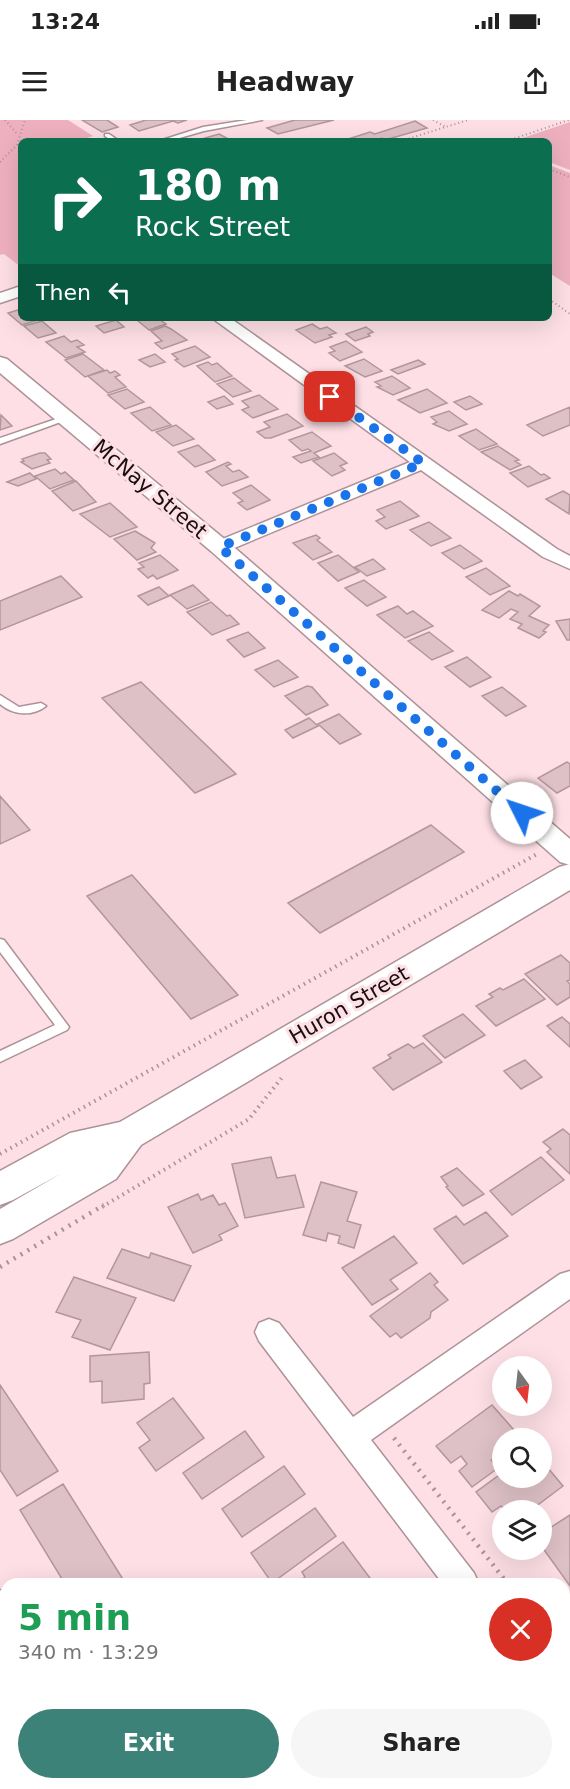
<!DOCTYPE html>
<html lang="en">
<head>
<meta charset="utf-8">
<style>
  body { margin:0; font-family:"DejaVu Sans",sans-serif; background:#f6f6f6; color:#222; height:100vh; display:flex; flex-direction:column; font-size:22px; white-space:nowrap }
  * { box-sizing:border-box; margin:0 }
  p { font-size:20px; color:#767676 }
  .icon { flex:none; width:33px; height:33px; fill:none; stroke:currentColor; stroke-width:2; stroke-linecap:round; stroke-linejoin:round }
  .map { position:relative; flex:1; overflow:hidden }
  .details { position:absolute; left:0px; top:1458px; width:570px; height:212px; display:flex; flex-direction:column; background:#fff; border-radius:18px 18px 0 0; box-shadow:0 6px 24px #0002 }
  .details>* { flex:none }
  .top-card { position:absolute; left:18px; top:18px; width:534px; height:183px; border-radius:9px; box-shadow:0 6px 24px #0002; background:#0b6e4f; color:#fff; overflow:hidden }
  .needle { width:39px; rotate:165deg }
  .buttons { position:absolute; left:492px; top:1236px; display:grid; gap:12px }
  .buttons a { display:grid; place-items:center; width:60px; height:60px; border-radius:50%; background:#fff; box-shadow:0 6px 24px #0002; font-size:30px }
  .pin { position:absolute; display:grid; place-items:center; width:51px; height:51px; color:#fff; margin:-26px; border-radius:12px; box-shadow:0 3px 9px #0006 }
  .me { position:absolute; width:66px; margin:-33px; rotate:311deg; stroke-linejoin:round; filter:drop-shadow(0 0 4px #0008) }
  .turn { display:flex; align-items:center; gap:21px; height:126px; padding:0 18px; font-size:27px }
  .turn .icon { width:78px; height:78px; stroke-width:2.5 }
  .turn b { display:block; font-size:42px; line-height:51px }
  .then { display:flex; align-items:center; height:57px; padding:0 18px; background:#0003; gap:12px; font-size:22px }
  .round { display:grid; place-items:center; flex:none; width:63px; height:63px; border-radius:32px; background:#f6f6f6 }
  .head { display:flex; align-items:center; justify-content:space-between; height:102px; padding:0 18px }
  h1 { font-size:36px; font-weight:700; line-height:45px; color:#1e9e55 }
  .action { display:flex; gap:12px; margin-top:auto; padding:12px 18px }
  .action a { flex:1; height:69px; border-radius:36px; background:#3c8278; color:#fff; font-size:24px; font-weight:700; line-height:69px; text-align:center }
  .action a+a { background:#f6f6f6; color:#222 }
  .status { display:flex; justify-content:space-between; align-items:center; height:42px; padding:0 30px; background:#fff; direction:ltr }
  .status svg { height:16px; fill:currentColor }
  header { display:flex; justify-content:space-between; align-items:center; height:78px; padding:0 18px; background:#fff; font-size:27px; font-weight:700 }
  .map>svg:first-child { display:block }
</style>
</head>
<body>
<div class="status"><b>13:24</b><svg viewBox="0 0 49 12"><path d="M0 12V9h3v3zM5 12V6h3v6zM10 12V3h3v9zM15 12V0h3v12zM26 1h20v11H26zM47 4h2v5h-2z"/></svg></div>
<header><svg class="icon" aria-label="menu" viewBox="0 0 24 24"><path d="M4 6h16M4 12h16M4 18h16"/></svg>Headway<svg class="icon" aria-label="share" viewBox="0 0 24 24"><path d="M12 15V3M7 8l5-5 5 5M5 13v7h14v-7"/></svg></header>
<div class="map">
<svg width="570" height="1669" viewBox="0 0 570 1669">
  <rect width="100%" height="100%" fill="#fddfe5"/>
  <!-- green -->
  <path fill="#eeb0be" d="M0 0H68L93 16 87 18 91 21H21V147L4 134 0 135Z
    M570 2V50L549 42V21H514Z
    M549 45 570 53V166L549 153Z"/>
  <!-- building -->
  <path fill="#dec1c7" stroke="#b2969c" stroke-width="1.5" d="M82 0H107L118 7 102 12Z
    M146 0H187L178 3 173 1 139 11 130 5Z
    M295 0H334L278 14 267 8Z
    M415 1 427 8 385 20 382 18 372 21H342L370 12 375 14Z
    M219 14 232 21H210L205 18Z
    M21 189V198L41 199 22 205 8 193Z
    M137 198H157L166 204 149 210 138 201 140 200Z
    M116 200 124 207 104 213 96 206Z
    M42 201 56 213 38 218 24 206Z
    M312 204 320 209 327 207 336 213 329 215 332 217 315 223 296 210Z
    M165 206 171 209 187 220 162 229 155 223 162 221 151 211Z
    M366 207 373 212 368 214 370 216 355 221 346 214Z
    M64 216 71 222 77 220 84 225 77 227 85 232 66 238 46 222Z
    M346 221 362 232 340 241 329 233 335 231 330 227Z
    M195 226 210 237 184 247 175 240 178 239 172 234Z
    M83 234 104 250 85 257 65 240Z
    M155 234 165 242 150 247 139 240Z
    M364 239 382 251 365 257 345 246Z
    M418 240 425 244 398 254 391 250Z
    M208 242 212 245 217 243 232 256 215 262 197 246Z
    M107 250 110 253 115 251 120 255 115 257 126 267 108 273 88 256Z
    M392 256 410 268 393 275 377 267 381 266 375 262Z
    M234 258 251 271 233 277 217 264Z
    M127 269 144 282 125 289 108 275Z
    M427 269 447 283 420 293 398 280Z
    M259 275 278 289 253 298 242 290 249 287 242 281Z
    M224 276 233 284 217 289 208 282Z
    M470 276 482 284 466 290 454 282Z
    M150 287 171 305 152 311 131 293Z
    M570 287V305L543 316 527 305Z
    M449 291 467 304 449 311 433 304 437 302 431 297Z
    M287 294 303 306 271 318H265L257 312 270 307 264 302Z
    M1 295 12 306 0 310Z
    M176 305 194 319 173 326 156 312Z
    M476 309 497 324 479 330 459 316Z
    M312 312 331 326 314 333 319 337 301 343 293 337 311 331 308 329 302 331 289 320Z
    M198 325 215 340 195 347 178 332Z
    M498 326 519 340 515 341 521 345 510 350 481 332Z
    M40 333H45L51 339 47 340 50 343 32 349 21 342 24 341 22 339Z
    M334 333 347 343 340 346 345 350 332 356 313 341Z
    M228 342 231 344 226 346 233 352 239 350 248 357 222 366 206 352Z
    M529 346 541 355 544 354 550 358 528 367 510 353Z
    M55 349 61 354 65 352 74 360 50 369 35 356Z
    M30 353 36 359 18 366 7 362Z
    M76 361 96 382 73 391 52 371Z
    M251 365 270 380 247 390 238 383 243 381 233 373Z
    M563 371 570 375 569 394 546 379Z
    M400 381 419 396 386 409 376 401 385 397 377 390Z
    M110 383 137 407 110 417 80 394Z
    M429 402 451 418 431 426 410 410Z
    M135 411 155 423 151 428 156 432 137 440 114 419Z
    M316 415 320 418 317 420 332 432 313 440 293 423Z
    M460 425 482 441 464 449 442 433Z
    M160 435 178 450 157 459 153 455 148 458 138 449 144 447 139 443Z
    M338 435 359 452 338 461 318 443Z
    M373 439 385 449 367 456 355 447Z
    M486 448 510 466 490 475 466 457Z
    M61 456 82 477 0 510V481Z
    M364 460 386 477 367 486 345 468Z
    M193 465 209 480 187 489 170 475Z
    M159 467 169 476 148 485 138 476Z
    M509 471 518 476 520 474 540 486 529 496 549 505 543 511 546 512 539 518 518 508 522 504 510 499 518 492 511 489 499 498 482 490Z
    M211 482 227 496 230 495 239 504 212 515 187 492Z
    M398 486 407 494 413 491 433 506 405 518 377 495Z
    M570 499V520H567L556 501Z
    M248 512 265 528 244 537 227 520Z
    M429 512 453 531 432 540 408 521Z
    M467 537 491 557 470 567 445 547Z
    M278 540 298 557 274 567 255 550Z
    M141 562 236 654 195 673 102 578Z
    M307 566 312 567 328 585 306 595 285 576Z
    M502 567 526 586 506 596 482 576Z
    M339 594 361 614 340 624 318 604Z
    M309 598 318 606 293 618 285 610Z
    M567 642 570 644V666L557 673 538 658Z
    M0 676 30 710 0 724Z
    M431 705 464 732 320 813 288 783Z
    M132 755 238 875 191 899 87 776Z
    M561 835 570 843V860L567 861 570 864V877L557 885 525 854Z
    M524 859 545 879 496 906 476 886 493 877 489 874 500 868 503 870Z
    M463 894 485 915 445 938 423 916Z
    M562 897 570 904V927L547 906Z
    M423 923 442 942 393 970 373 948 391 938 388 935 408 924 414 928Z
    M525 940 542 957 521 969 504 951Z
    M563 1009 570 1015V1054L547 1032 551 1029 543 1022Z
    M271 1037 277 1058 295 1055 304 1087 245 1098 232 1044Z
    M541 1037 564 1060 512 1095 490 1071Z
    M457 1048 484 1074 463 1086 446 1067 448 1066 441 1057Z
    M321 1062 357 1072 347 1101 361 1105 354 1128 338 1123 340 1116 328 1113 326 1121 303 1115Z
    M198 1074 201 1080 213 1075 219 1085 225 1083 238 1106 219 1115 222 1120 193 1133 168 1087Z
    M486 1092 508 1116 463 1144 434 1109 456 1096 464 1105Z
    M394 1116 417 1143 390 1160 398 1169 372 1185 342 1148Z
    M122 1129 149 1138 151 1133 191 1146 174 1181 107 1158Z
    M430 1153 438 1162 434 1165 448 1180 431 1192 430 1198 401 1218 396 1213 390 1217 370 1196Z
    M74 1157 136 1178 110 1230 72 1217 81 1200 56 1192Z
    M149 1232 150 1263 144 1264V1279L102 1283V1261L90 1262V1236Z
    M0 1265 58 1351 17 1376 0 1350Z
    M173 1278 204 1318 156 1351 139 1328 150 1320 137 1303Z
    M492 1285 521 1318H502V1332L491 1340 498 1348 472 1367 459 1351 467 1344 461 1336 451 1343 436 1326Z
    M245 1311 264 1337 202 1379 183 1353Z
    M542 1341 563 1366 531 1390H505L501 1386 492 1392 476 1372 502 1353V1358H542Z
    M284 1346 305 1374 242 1417 222 1389Z
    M63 1364 126 1464H65L20 1390Z
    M315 1388 336 1416 272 1463 251 1433Z
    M570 1395V1466L542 1427V1413Z
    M343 1422 373 1462 370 1464H296L305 1457 302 1452Z
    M6 1584V1642L0 1646V1588Z
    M211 1664H301L303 1666 299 1669H214Z"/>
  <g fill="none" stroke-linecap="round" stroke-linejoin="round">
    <!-- service casing -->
    <g stroke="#ad9298" stroke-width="3">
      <path id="service" d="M247 0H262L204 11 169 21H159L203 7Z
        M105 14H109L119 21H112L105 16Z
        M62 297 69 299 0 324V318Z
        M0 575 19 587 41 583 46 586C32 597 13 595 0 584Z
        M0 819 4 820 69 907 67 910 0 942V931L55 905 0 832Z
        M0 1470 6 1473V1495L0 1492Z
        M6 1514V1532L0 1534V1516Z"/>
    </g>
    <!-- minor casing -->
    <g stroke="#ad9298" stroke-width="3">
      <path id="minor" d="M21 166V176L0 183V173Z
        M212 198H230L557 429 570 436V449L543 437 421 350 227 431H213L211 427 213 423 410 342Z
        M570 1151V1179L371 1320 474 1453 479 1464H443L259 1221 255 1212 259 1203 269 1199 279 1203 353 1297 560 1154Z
        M404 1664H443L441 1669H401Z"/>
    </g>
    <!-- tertiary casing -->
    <g stroke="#ad9298" stroke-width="3">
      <path id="tertiary" d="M0 237 7 239 228 422 570 719V745L560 742 212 432 0 253Z"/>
    </g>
    <!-- secondary casing -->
    <g stroke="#ad9298" stroke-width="3">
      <path id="secondary" d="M570 744V770L141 1025 116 1059 13 1119 0 1124V1089L62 1053 13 1080 0 1085V1051L70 1013 120 1002 559 747Z"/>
    </g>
    <!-- path-far2 -->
    <path stroke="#a99397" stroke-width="2" stroke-dasharray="1 3" stroke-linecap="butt" d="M5 0 18 15
      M433 0 446 7
      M401 21 468 0
      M507 21 569 0
      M0 42 17 25 25 0
      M549 49 570 57
      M549 179 570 194"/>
    <!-- path-far1 -->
    <path stroke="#a99397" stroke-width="4" stroke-dasharray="1.5 4.5" stroke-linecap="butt" d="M0 1034 537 734
      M102 1087 249 999 284 955"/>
    <!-- path -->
    <path stroke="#a99397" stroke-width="4.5" stroke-dasharray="2 6" stroke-linecap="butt" d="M0 1147 104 1085
      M394 1318 508 1464
      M491 1669 497 1664"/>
    <!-- service -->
    <use href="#service" fill="#fff" fill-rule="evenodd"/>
    <!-- minor -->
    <use href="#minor" fill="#fff" fill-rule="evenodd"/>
    <!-- tertiary -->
    <use href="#tertiary" fill="#fff" fill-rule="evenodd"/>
    <!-- secondary -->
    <use href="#secondary" fill="#fff" fill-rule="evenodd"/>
  </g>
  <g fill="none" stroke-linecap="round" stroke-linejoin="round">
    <!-- route -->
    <path stroke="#1a73e8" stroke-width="10" stroke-dasharray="0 18" d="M330 277 423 343 220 427 522 693"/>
  </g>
  <g text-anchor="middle" stroke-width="6" stroke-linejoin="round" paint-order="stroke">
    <!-- street labels -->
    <g font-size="21" fill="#170e10" stroke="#fddfe5">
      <text transform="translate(150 369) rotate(40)" y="7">McNay Street</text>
      <text transform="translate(349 885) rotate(-30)" y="7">Huron Street</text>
    </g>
  </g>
</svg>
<div class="buttons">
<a><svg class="needle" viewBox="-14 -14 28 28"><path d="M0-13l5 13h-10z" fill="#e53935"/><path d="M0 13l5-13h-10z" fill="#767676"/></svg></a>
<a><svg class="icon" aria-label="search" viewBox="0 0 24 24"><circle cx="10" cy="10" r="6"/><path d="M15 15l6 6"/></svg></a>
<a><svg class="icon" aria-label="layers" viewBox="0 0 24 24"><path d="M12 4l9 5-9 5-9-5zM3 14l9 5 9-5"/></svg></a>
</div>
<div class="pin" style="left:330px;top:277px;background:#d93025"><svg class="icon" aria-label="arrive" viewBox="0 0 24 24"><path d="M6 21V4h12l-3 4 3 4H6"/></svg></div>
<svg class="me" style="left:522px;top:693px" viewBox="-20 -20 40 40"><circle r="19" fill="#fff"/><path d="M0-13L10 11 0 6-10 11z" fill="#1a73e8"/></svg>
<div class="top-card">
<div class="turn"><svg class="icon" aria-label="right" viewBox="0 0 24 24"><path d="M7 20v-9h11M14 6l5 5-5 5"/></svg><div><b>180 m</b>Rock Street</div></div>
<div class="then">Then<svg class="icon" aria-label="left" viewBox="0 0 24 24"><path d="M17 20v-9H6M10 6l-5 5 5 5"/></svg></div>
</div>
<section class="details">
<div class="head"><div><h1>5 min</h1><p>340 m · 13:29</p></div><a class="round" style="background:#d93025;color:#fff"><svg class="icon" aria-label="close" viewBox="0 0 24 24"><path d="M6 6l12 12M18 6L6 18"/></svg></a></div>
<div class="action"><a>Exit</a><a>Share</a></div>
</section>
</div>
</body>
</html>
